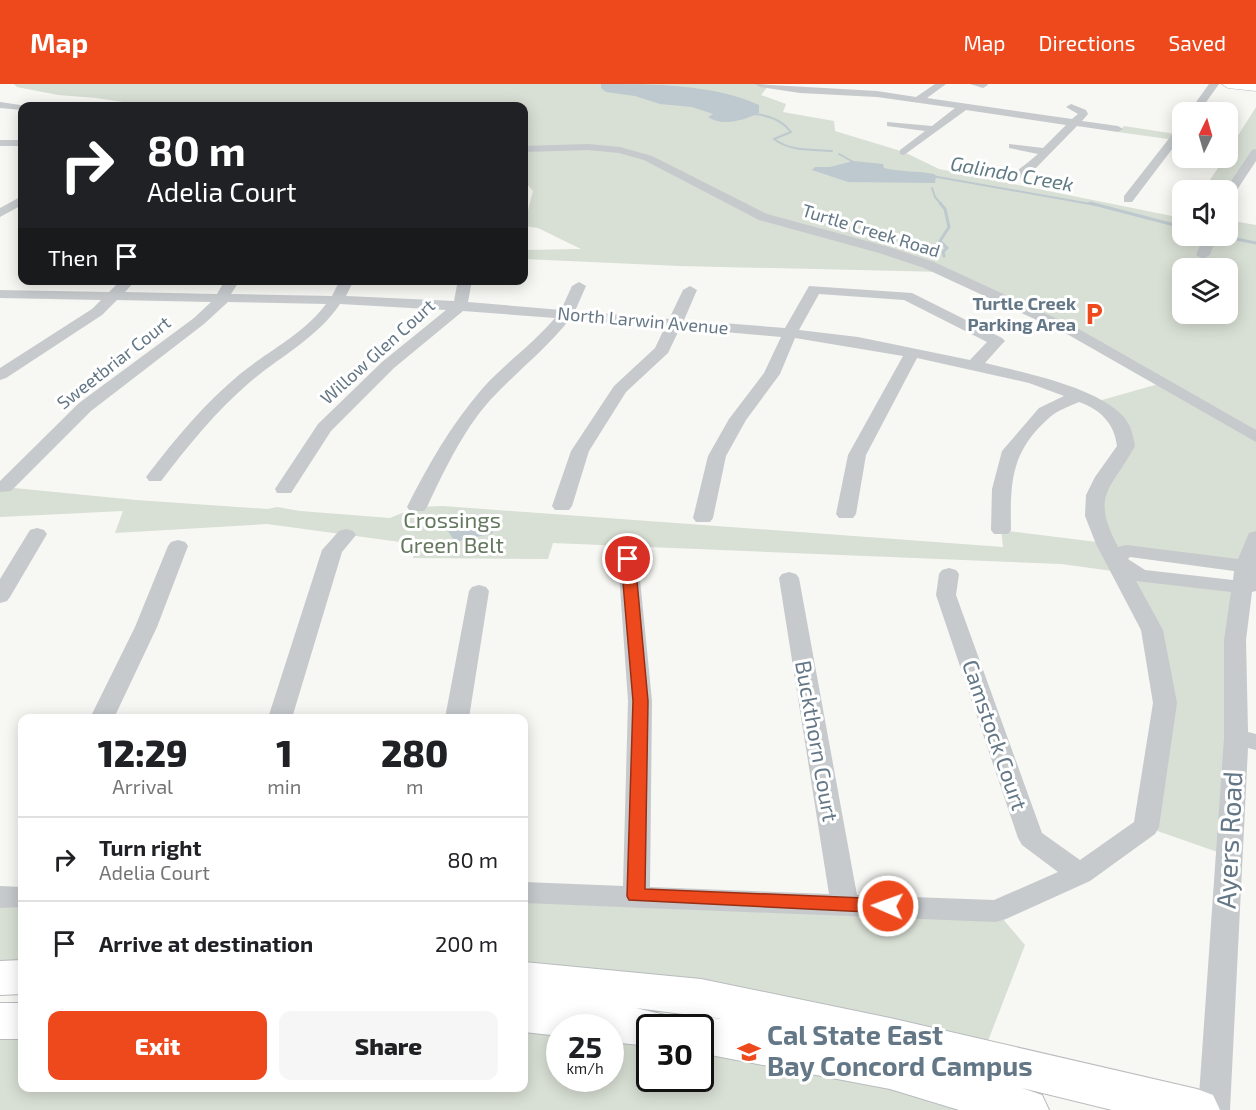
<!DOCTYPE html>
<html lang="en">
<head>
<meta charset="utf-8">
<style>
  body { margin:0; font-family:"Exo 2",sans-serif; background:#f6f6f6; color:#202124; height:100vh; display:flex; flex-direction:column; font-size:22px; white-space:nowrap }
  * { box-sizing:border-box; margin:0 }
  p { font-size:20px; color:#757577 }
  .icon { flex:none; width:33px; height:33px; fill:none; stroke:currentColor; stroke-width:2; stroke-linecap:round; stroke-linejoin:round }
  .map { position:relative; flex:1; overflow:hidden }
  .sheet { position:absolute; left:18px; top:630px; width:510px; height:378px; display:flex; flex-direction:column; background:#fff; border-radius:12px; box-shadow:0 3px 15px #0003 }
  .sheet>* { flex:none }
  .top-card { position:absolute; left:18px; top:18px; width:510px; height:183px; border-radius:12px; box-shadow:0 3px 15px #0003; background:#202124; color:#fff; overflow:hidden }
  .needle { width:39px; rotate:5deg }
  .tools { position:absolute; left:1172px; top:18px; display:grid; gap:12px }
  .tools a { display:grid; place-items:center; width:66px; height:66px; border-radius:12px; background:#fff; box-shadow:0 3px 15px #0003; font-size:30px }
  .speed { position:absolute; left:546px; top:930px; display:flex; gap:12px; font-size:30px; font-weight:700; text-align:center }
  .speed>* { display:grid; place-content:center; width:78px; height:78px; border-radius:50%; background:#fff; box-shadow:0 3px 15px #0003; line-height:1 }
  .speed small { font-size:15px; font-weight:400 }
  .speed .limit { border:3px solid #111; border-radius:9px; background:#fff; color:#111 }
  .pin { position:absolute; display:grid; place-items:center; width:51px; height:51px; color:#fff; margin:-26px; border:3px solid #fff; border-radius:50%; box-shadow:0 2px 6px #0007 }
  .me { position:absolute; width:66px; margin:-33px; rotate:272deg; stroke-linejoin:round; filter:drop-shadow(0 0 4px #0008) }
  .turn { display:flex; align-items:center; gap:21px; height:126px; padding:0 30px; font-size:27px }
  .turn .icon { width:78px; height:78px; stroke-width:2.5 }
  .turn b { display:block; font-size:42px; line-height:51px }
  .then { display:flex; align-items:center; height:57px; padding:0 30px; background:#0003; gap:12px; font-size:22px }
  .eta { display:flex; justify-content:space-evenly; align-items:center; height:102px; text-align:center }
  .eta b { font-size:36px; font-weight:800; line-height:42px }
  .button { display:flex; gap:12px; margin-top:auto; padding:12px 30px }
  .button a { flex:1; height:69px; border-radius:12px; background:#ed491d; color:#fff; font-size:24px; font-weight:800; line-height:69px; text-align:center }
  .button a+a { background:#f6f6f6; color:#202124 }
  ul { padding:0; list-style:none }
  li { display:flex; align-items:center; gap:18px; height:84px; padding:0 30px; border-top:2px solid #e0e0e0 }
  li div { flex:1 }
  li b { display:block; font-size:22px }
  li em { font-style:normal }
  header { display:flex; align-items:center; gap:36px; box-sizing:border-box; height:84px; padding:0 30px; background:#ed491d; color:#fff }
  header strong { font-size:28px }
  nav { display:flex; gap:33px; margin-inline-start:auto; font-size:21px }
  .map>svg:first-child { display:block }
</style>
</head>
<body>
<header>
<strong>Map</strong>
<nav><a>Map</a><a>Directions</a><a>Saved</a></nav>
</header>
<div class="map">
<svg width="1256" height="1026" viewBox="0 0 1256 1026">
  <rect width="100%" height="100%" fill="#f7f7f3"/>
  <!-- green -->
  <path fill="#d8dfd4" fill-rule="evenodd" d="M14 0H760L769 1 761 11 786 20 783 28 834 37 835 47 904 68 939 85 1182 134V152H1227V136L1256 141V453L1245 482 1126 467 1114 475 1141 492 1242 503 1229 772 1146 743 1165 619 1152 546 1120 488 1061 480 553 459 548 475 413 474 415 460 267 440 115 449 123 427 0 433V404L4 403 136 416 268 425 277 423 300 427 390 434 417 423 443 422 1003 463 1001 446 1105 459 1095 432 1126 362 1095 318 1162 299 1118 273 944 188 680 182 524 175V166L581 165 538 144 524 142 533 107 524 97V22H150L96 14 58 11 17 3ZM1182 184H1227V230H1182Z
    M1256 23V68L1227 106H1203L1231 65 1227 64V57L1234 58Z
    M1124 42 1182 51V57L1118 48Z
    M524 809 996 827 1025 861 981 975 701 913 524 895Z
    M0 813H22V893L0 894Z
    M524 930 649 944 650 994H700L701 950 1026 1026H0V947L22 946V1004H524ZM560 944H610V994H560Z"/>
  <!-- water -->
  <path fill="#bdc9ce" d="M601 0C653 0 713 0 759 21V29C745 36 722 43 708 33L713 30 692 23 660 20 635 12 606 8 601 4Z
    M853 77 883 80 884 84C901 88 917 87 934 90L936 92 935 99 848 98 812 86 815 83H830Z
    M486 438 493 449 455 458 448 447Z"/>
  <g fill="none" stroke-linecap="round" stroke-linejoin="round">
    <!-- stream-far1 -->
    <path stroke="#bdc9ce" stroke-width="2" d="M753 30C768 31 782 36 791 48L774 55C791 68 812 65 832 67
      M839 70 857 80
      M932 92 1096 121
      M932 104 935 113 942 121"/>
    <!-- stream -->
    <path stroke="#bdc9ce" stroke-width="3" d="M940 119 945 125 949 143 940 157 947 164 943 168 944 172
      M1090 119 1182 143
      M1222 152 1256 159"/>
    <!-- major casing -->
    <g stroke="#b7bbbf" stroke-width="1">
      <path id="major" d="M1222 0H1256V7L1228 4Z"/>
    </g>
    <!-- highway casing -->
    <g stroke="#b8bcbf" stroke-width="2">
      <path id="highway" d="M22 876V910L0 911V877Z
        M524 878 701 895 890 934 1197 1005 1213 1011 1220 1026H1112L1022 1004 1042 1011 1049 1026H959L890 1005 700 969V944H681L685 937 700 931 721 935 636 924 665 931 672 944H650V962L610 958V944H560V952L524 948Z
        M0 919H22V955H0Z"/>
    </g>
    <!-- minor -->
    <path fill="#c6cacd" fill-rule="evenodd" d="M755 0 877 7 916 13 935 0H946L927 14 1072 35 1078 30 1066 23 1071 20 1086 26 1088 30 1082 37 1118 42 1123 45 1118 48 1077 42 1032 88 1018 95 1012 91C1020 84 1029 78 1038 70L1009 64V60L1043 64 1066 41 966 26 904 71 900 70V66L925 47 887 42V38L932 42 955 24 877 13 800 9 760 3Z
      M970 0H987L988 1 983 4Z
      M1209 0H1219L1199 28H1189Z
      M0 18 27 22H22V26L0 24Z
      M1182 42V52L1132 118H1124V112L1178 43Z
      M0 56H22V62H0Z
      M588 60 620 63 652 72 767 130 889 163 934 178 1077 244 1256 346V358L1067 250 924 184 879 169 759 136 644 76 619 69 588 66 524 68V62Z
      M1256 65V77L1231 115 1227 116V106H1225L1252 66Z
      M22 112V121L0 133V124Z
      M1204 152H1217L1210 171 1203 175 1196 171Z
      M121 196H136L125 208 217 210 225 196H240L231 210 332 212 340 196H354L346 212 454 217 458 196H472L468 218 561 226 572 202 579 198 586 202 575 227 669 235 683 206 690 202 697 206 684 236 785 244 809 202 912 209 1002 254 1005 257 1002 260 985 279C1025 289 1094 302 1123 332 1131 341 1133 351 1135 362 1111 406 1090 410 1118 463L1126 461 1238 475 1249 449 1256 447V507L1252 508 1246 556 1248 648 1256 650V666L1248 664 1230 1026H1198L1224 654V556L1231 508 1136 497 1163 546 1177 619 1159 743 1155 750 1090 797 1006 835 996 838 524 819V798L623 802 628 617 618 475 621 471H635L638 475 652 617 650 803 829 810 779 494 782 490 789 488 796 490 799 494 857 811 994 816 1058 788 1022 761 1018 754 936 511 939 490 942 486 949 484 956 486 959 490 956 511 1042 749 1080 776 1134 738 1153 619 1141 546 1096 460 1085 432 1086 411 1095 393 1117 362C1114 339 1101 326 1079 318 1070 322 1058 326 1050 333 1011 367 1010 397 1011 446L1008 450H994L991 446 992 405 1002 367 1039 324 1064 312 1029 299 917 274 866 371 856 430 853 434H839L836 430 848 371 903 272 795 254 780 290 746 336 726 372 713 434 710 438H696L693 434 708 372 729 335 764 289 781 253 680 244 668 269 626 308 589 367 572 422 569 426H555L552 422 571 367 614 302 655 264 665 243 570 235C548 263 520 285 496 310 466 340 445 385 427 423L424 427H410L407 423C428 381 451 341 482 305 504 280 533 260 555 234L463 227 394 284 331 347 291 409H277L275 405 318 340 382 278 446 226 340 220C317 254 281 272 250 298 216 327 188 362 161 397H149L146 393 149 389C176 354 205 319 240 290 268 267 304 250 326 220L228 218 204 240 91 327 11 407 0 408V397L79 319 194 234 211 218 117 216 102 231 6 294 0 296V284L92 225 101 216 0 214V206L109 208ZM819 210 904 216 987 258 970 276 858 253 799 246ZM1130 473 1234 487 1233 496 1145 486 1128 475Z
      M37 444 44 446 47 450 10 513 7 517 0 519V495L30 446Z
      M346 445 353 447 356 451 342 468 292 634H268L322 466 339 447Z
      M178 456 185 458 188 462 157 543 114 634H90L135 543 168 462 171 458Z
      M479 501 486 503 489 507 469 634H445L469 507 472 503Z
      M0 802 22 803V823L0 824Z"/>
    <!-- major -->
    <use href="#major" fill="#fff" fill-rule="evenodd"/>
    <!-- highway -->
    <use href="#highway" fill="#fff" fill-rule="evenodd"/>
  </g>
  <!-- route -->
  <path fill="#ed491d" stroke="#9a2f13" stroke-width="1.5" d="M628 471 635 475 648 617 645 805 888 815 894 817 897 822 894 827 888 829 629 816 627 812 633 617 621 475Z"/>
  <!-- icons -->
  <defs>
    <g id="parking-bare" transform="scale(1.8)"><path d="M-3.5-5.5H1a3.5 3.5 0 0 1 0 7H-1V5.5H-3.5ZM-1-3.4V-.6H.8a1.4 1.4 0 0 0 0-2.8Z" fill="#ed491d" stroke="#fff" stroke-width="2.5" paint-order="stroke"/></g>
    <g id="school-bare" transform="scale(1.8)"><path d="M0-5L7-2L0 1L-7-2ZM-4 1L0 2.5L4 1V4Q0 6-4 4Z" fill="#ed491d" stroke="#fff" stroke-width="2.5" paint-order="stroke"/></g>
  </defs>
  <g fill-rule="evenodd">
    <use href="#parking-bare" x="1094" y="230"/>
    <use href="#school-bare" x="749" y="968"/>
  </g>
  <g text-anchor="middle" stroke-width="6" stroke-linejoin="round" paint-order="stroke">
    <!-- far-street labels -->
    <g font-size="18" fill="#647786" stroke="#fff">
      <text transform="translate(871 147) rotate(17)" y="6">Turtle Creek Road</text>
      <text transform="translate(643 237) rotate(5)" y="6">North Larwin Avenue</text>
      <text transform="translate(378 268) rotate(-42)" y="6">Willow Glen Court</text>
      <text transform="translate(114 279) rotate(-38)" y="6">Sweetbriar Court</text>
    </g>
    <!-- far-poi labels -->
    <g font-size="18" font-weight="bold" fill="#647786" stroke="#fff" text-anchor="end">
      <text x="1076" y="226">Turtle Creek<tspan x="1076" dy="21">Parking Area</tspan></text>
    </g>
    <!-- far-water labels -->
    <g font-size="20" font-style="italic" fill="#5f7a83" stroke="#fff">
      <text transform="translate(1012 90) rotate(10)" y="7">Galindo Creek</text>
    </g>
    <!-- park labels -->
    <g font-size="22" fill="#65785f" stroke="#fff">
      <text x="452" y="444">Crossings<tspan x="452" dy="25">Green Belt</tspan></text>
    </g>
    <!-- street labels -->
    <g font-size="22" fill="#647786" stroke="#fff">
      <text transform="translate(995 651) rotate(71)" y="8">Camstock Court</text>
      <text transform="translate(817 657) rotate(80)" y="8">Buckthorn Court</text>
    </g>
    <!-- near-street labels -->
    <g font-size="27" fill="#647786" stroke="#fff">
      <text transform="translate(1230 756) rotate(-87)" y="9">Ayers Road</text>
    </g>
    <!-- near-poi labels -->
    <g font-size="27" font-weight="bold" fill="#647786" stroke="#fff" text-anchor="start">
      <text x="767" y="961">Cal State East<tspan x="767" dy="31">Bay Concord Campus</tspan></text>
    </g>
  </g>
</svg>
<div class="tools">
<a><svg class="needle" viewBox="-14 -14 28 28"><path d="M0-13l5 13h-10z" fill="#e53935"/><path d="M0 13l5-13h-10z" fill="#757577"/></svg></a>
<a><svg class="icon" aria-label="sound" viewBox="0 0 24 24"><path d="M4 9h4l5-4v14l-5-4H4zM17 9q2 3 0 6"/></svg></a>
<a><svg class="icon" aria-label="layers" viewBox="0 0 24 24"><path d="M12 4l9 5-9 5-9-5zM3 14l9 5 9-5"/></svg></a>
</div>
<div class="speed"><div>25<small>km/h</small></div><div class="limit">30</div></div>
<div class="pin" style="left:628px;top:475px;background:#d93025"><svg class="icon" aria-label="arrive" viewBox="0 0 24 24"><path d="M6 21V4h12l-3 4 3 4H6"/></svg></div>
<svg class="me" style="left:888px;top:822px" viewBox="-20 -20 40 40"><circle r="17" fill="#ed491d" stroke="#fff" stroke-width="3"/><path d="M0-11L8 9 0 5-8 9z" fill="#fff"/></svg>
<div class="top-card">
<div class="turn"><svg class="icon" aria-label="right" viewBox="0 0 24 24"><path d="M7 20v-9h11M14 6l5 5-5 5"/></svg><div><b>80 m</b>Adelia Court</div></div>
<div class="then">Then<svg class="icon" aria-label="arrive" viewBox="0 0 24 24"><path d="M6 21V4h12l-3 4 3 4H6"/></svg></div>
</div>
<section class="sheet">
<div class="eta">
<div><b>12:29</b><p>Arrival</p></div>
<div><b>1</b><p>min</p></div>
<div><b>280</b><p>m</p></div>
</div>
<ul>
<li><svg class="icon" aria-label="right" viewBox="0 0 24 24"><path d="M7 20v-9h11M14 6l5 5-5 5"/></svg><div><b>Turn right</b><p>Adelia Court</p></div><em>80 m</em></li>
<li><svg class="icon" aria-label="arrive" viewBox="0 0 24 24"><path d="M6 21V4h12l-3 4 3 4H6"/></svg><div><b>Arrive at destination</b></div><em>200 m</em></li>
</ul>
<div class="button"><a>Exit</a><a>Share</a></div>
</section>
</div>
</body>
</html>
